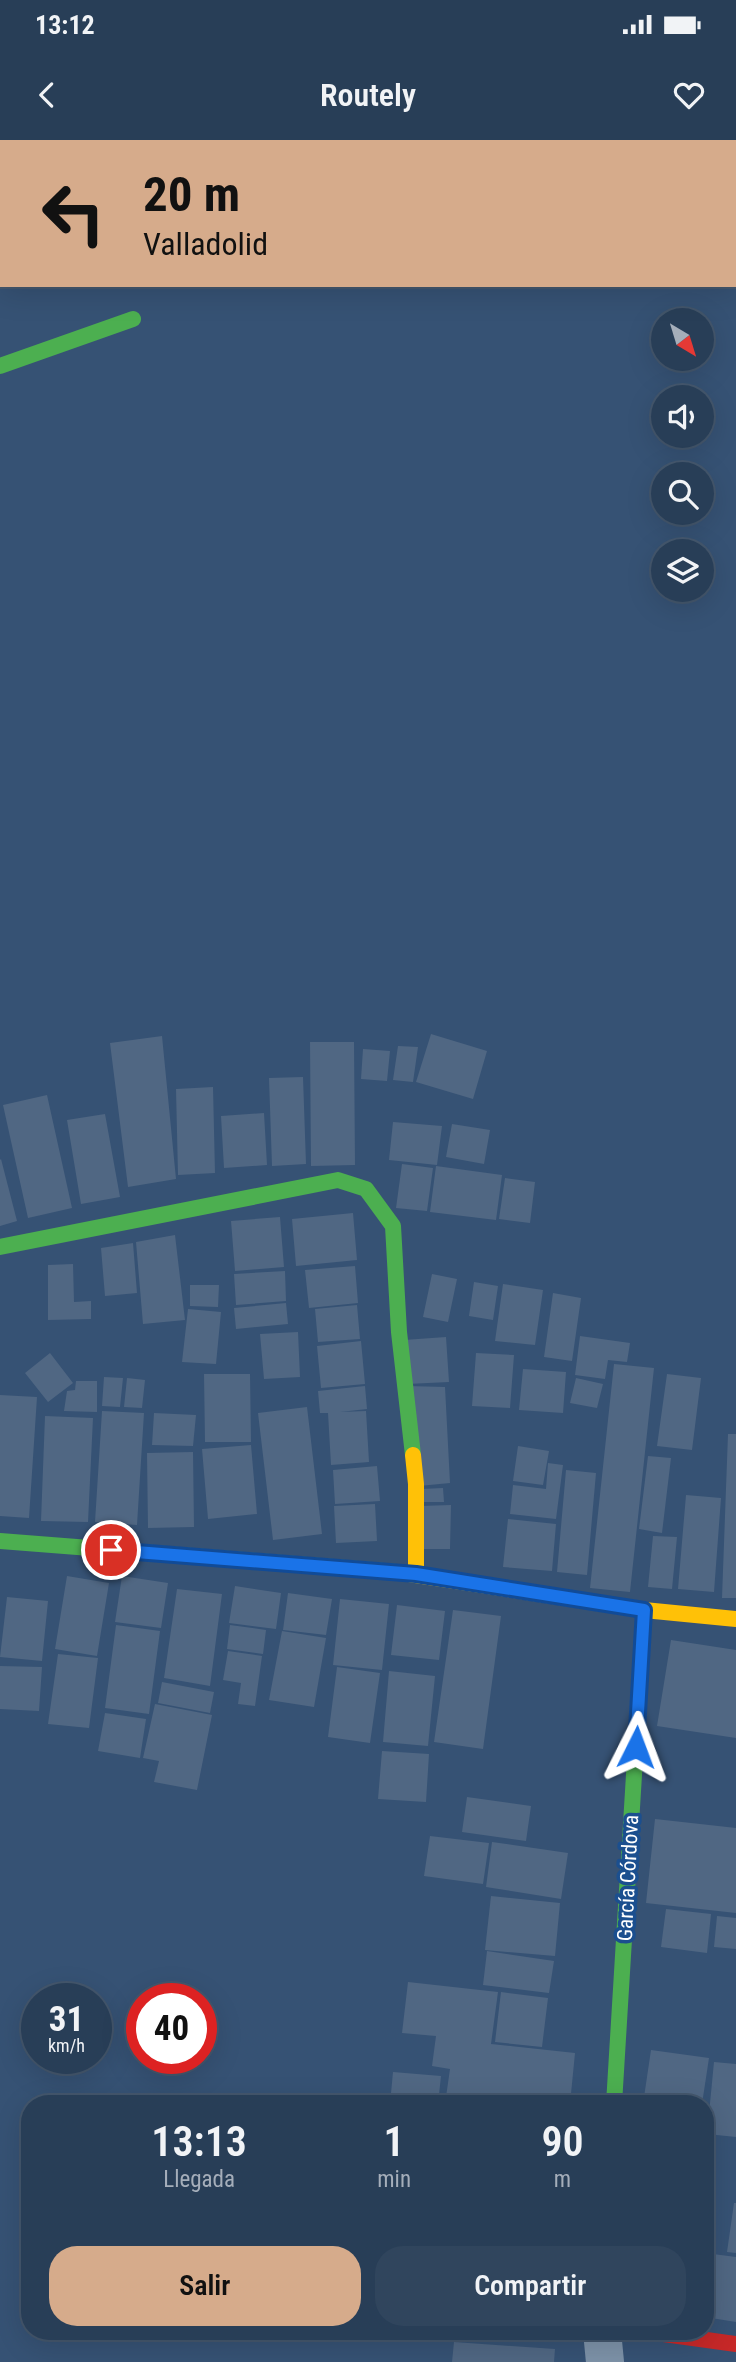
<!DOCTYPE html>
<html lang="es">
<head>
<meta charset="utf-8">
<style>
  body { margin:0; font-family:"Roboto Condensed",sans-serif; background:#30455d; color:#f1f3f6; height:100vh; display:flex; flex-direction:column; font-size:26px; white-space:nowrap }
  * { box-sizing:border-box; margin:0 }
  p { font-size:23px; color:#a5aeba }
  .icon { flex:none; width:38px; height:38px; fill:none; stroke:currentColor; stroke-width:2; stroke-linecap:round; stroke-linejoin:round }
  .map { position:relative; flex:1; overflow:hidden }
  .panel { position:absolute; left:21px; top:1955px; width:693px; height:245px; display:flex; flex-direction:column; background:#283e57; border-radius:28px; box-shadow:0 7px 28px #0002,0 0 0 2px #44576d }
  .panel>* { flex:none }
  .top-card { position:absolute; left:0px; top:0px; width:737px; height:147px; box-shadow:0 7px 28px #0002,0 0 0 2px #44576d; background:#d6ab8b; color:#111; overflow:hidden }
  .needle { width:46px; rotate:142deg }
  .tools { position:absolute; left:651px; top:168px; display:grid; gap:14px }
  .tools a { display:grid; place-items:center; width:63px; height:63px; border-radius:50%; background:#283e57; box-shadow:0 7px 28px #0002,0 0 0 2px #44576d; font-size:35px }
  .speed { position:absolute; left:21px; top:1843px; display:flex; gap:14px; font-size:35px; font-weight:700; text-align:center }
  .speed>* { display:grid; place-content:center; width:91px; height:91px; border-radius:50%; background:#283e57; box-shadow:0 7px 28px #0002,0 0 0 2px #44576d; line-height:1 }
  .speed small { font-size:18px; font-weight:400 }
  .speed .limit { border:10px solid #d22; background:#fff; color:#111 }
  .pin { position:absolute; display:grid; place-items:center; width:60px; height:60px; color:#fff; margin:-30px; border:4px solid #fff; border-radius:50%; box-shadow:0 2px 7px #0007 }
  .me { position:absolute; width:77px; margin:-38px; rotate:3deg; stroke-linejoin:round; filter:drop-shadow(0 0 5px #0008) }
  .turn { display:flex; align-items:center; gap:24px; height:147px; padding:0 28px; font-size:32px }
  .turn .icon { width:91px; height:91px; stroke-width:2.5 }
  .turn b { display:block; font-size:49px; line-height:60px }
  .eta { display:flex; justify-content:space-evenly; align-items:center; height:119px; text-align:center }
  .eta b { font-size:42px; font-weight:600; line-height:49px }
  .primary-button { display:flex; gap:14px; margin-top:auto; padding:14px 28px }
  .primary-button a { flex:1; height:80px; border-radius:28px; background:#d6ab8b; color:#111; font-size:28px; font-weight:600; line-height:80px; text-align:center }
  .primary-button a+a { background:#30455d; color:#f1f3f6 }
  .status { display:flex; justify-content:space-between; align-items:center; height:49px; padding:0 35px; background:#283e57; direction:ltr }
  .status svg { height:19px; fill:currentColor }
  header { display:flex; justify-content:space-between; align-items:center; height:91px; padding:0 28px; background:#283e57; font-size:32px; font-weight:600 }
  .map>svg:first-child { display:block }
</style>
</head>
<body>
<div class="status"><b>13:12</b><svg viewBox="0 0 49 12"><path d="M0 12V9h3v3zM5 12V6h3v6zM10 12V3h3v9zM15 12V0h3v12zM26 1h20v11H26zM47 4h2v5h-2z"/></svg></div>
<header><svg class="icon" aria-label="back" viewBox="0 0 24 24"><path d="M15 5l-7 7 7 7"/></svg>Routely<svg class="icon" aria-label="heart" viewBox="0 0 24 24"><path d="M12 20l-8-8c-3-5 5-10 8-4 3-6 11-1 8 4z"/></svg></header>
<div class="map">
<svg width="736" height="2222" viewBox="0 0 736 2222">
  <rect width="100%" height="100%" fill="#365274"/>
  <!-- building -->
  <path fill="#506783" d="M431 894 487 911 473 959 416 942Z
    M162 896 176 1039 128 1047 110 903Z
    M310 902H354L355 1025 311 1026Z
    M398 906 418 907 413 942 393 940Z
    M363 909 390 911 387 941 361 939Z
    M303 937 306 1024 272 1026 269 938Z
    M213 947 215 1033 178 1035 176 949Z
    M47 955 72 1068 28 1078 3 965Z
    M264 973 267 1025 224 1028 221 976Z
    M105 974 120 1057 81 1064 67 980Z
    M393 982 442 986 437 1025 389 1020Z
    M452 984 490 990 484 1024 446 1017Z
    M1 1019 17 1081 0 1086V1020Z
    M402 1024 433 1028 427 1071 396 1068Z
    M436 1026 502 1035 496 1080 430 1072Z
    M505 1038 535 1042 530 1083 499 1079Z
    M353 1073 357 1120 296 1126 292 1079Z
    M280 1077 284 1127 235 1131 231 1081Z
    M175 1095 185 1180 143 1184 136 1102Z
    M133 1103 137 1153 105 1156 101 1108Z
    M73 1124 74 1162 91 1161V1179L48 1180V1125Z
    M355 1126 358 1163 309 1168 305 1130Z
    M285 1131 286 1161 236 1165 234 1134Z
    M432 1134 457 1139 448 1182 423 1177Z
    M474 1142 498 1146 493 1180 469 1176Z
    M503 1144 543 1150 535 1205 495 1201Z
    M190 1145H219L218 1167 190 1166Z
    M553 1153 581 1158 572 1221 544 1217Z
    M286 1163 288 1184 236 1189 234 1168Z
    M357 1165 360 1199 318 1202 315 1169Z
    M188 1169 221 1172 216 1224 182 1222Z
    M298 1192 300 1237 264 1239 260 1194Z
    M580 1196 630 1203 627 1222 608 1220 605 1239 575 1235Z
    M446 1197 449 1242 407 1244 404 1200Z
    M361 1201 365 1244 321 1248 317 1206Z
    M50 1213 73 1243 48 1262 25 1233Z
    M476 1213 514 1215 510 1268 472 1266Z
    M614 1224 654 1228 630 1452 590 1448Z
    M523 1229 566 1232 563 1273 519 1270Z
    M204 1234H250L251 1302H205Z
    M667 1234 701 1238 692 1310 657 1306Z
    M104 1237 123 1238 120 1267 102 1266Z
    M127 1238 145 1240 142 1268 124 1267Z
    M576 1238 603 1244 597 1268 570 1263Z
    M76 1241H97V1272L64 1271 67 1251 75 1250Z
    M365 1246 367 1269 340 1272 366 1271 369 1322 331 1325 328 1273H320L318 1251Z
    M407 1246 445 1247 450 1343 419 1346Z
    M0 1255 37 1257 29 1378 0 1376Z
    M307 1267 322 1394 273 1400 258 1273Z
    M102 1271 144 1273 137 1385 95 1382Z
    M154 1273 196 1275 193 1306 152 1305Z
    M45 1276 93 1278 88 1382 41 1381Z
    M728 1294H736V1458H722Z
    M251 1305 257 1374 208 1379 202 1309Z
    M518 1306 549 1311 543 1345 513 1341Z
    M193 1312 194 1387 148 1388 147 1313Z
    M648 1316 671 1318 662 1393 639 1389Z
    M548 1323 563 1325 556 1379 510 1374 513 1345 546 1349Z
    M377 1326 380 1361 335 1364 333 1330Z
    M566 1330 596 1333 587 1435 557 1432Z
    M443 1348 444 1362H422L421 1349Z
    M686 1355 721 1358 714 1452 678 1449Z
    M375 1364 377 1401 336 1403 334 1366Z
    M451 1365 450 1409H421L420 1366Z
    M508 1379 556 1384 552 1431 503 1427Z
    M653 1396 677 1397 672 1449 648 1447Z
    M67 1436 109 1443 97 1516 55 1509Z
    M122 1436 168 1443 161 1488 115 1482Z
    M235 1446 281 1453 276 1489 229 1483Z
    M177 1449 222 1454 210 1546 164 1538Z
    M288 1453 332 1459 326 1495 283 1490Z
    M7 1457 48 1461 42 1521 0 1517Z
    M340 1459 389 1464 382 1530 333 1525Z
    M397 1465 445 1471 439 1520 391 1515Z
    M453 1470 501 1476 483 1609 434 1602Z
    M116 1485 160 1491 149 1574 105 1568Z
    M230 1485 266 1490 263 1514 227 1509Z
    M282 1491 326 1498 314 1567 269 1560Z
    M671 1500 736 1510V1598L657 1586Z
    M228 1511 262 1516 255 1566 238 1564 241 1543 223 1540Z
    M58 1514 98 1518 89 1588 48 1584Z
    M0 1526 42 1527 39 1571 0 1569Z
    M337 1527 380 1533 370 1603 328 1597Z
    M389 1531 435 1536 428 1606 383 1602Z
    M162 1542 214 1552 210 1573 158 1563Z
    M155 1564 212 1575 197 1650 154 1642 159 1621 143 1618Z
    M105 1573 146 1579 140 1618 98 1611Z
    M382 1611 429 1614 426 1662 378 1659Z
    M467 1657 531 1666 526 1701 462 1692Z
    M655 1679 736 1688V1773L646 1763Z
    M430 1696 489 1703 483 1744 424 1736Z
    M492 1702 568 1713 561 1759 486 1747Z
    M491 1756 560 1763 555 1816 485 1810Z
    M666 1769 711 1774 707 1813 661 1807Z
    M717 1776 736 1778V1809L714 1807Z
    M487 1811 554 1821 549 1853 483 1845Z
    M408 1842 498 1852 491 1904 575 1913 570 1964H445L450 1929 432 1926 436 1896 402 1893Z
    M501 1852 548 1858 542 1907 495 1902Z
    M651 1910 709 1918 702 1964H643Z
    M714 1922 736 1924V1997L707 1994Z
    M393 1932 441 1936 438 1964H390Z
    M734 2063H736V2113L727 2112Z
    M705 2106 714 2108 713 2114 736 2117V2182L705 2177Z
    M478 2191H569V2197L478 2194Z
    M454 2202 555 2209 554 2222H452Z"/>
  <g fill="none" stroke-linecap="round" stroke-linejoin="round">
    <!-- street -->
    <path stroke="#7d92a8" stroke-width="38" d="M602 2191 605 2222"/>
    <!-- fast -->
    <path stroke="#4caf50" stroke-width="16" d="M0 226 133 179
      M0 1107 338 1040 366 1049 393 1086 399 1192 413 1315
      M0 1401 396 1432
      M614 1964 644 1470"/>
    <!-- slow -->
    <path stroke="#ffc107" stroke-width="16" d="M413 1315 416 1344V1434
      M396 1432 644 1470 736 1479"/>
    <!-- jam -->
    <path stroke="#c62828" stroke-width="16" d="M642 2191 736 2204"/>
  </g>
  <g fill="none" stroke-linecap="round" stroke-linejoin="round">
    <!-- route casing -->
    <g stroke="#114b97" stroke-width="18">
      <path id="route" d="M111 1410 416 1434 644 1470 636 1607"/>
    </g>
    <!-- route -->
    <use href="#route" stroke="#1a73e8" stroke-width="12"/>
  </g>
  <g text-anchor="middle" stroke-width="7" stroke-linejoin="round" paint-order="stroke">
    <!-- street labels -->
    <g font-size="21" fill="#fff" stroke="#1b4f8f">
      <text transform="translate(628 1738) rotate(-87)" y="7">García Córdova</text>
    </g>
  </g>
</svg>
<div class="tools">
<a><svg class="needle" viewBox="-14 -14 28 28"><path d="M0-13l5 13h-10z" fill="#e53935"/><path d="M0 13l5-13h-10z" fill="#a5aeba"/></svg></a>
<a><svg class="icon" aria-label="sound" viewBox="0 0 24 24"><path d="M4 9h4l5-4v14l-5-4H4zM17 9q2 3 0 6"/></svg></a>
<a><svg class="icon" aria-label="search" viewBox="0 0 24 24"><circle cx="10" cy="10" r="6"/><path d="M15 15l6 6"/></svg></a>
<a><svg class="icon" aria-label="layers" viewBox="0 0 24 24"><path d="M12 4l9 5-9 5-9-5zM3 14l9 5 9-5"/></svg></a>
</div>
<div class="speed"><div>31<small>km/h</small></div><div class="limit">40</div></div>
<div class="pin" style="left:111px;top:1410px;background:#d93025"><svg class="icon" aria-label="arrive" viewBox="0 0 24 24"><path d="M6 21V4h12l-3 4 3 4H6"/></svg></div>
<svg class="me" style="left:636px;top:1607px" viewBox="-20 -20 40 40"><path d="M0-17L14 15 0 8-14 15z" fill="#1a73e8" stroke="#fff" stroke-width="4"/></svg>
<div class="top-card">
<div class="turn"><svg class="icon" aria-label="left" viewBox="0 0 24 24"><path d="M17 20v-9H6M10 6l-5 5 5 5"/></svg><div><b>20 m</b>Valladolid</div></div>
</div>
<section class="panel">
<div class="eta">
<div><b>13:13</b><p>Llegada</p></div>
<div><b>1</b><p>min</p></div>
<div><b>90</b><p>m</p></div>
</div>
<div class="primary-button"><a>Salir</a><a>Compartir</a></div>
</section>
</div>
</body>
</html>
